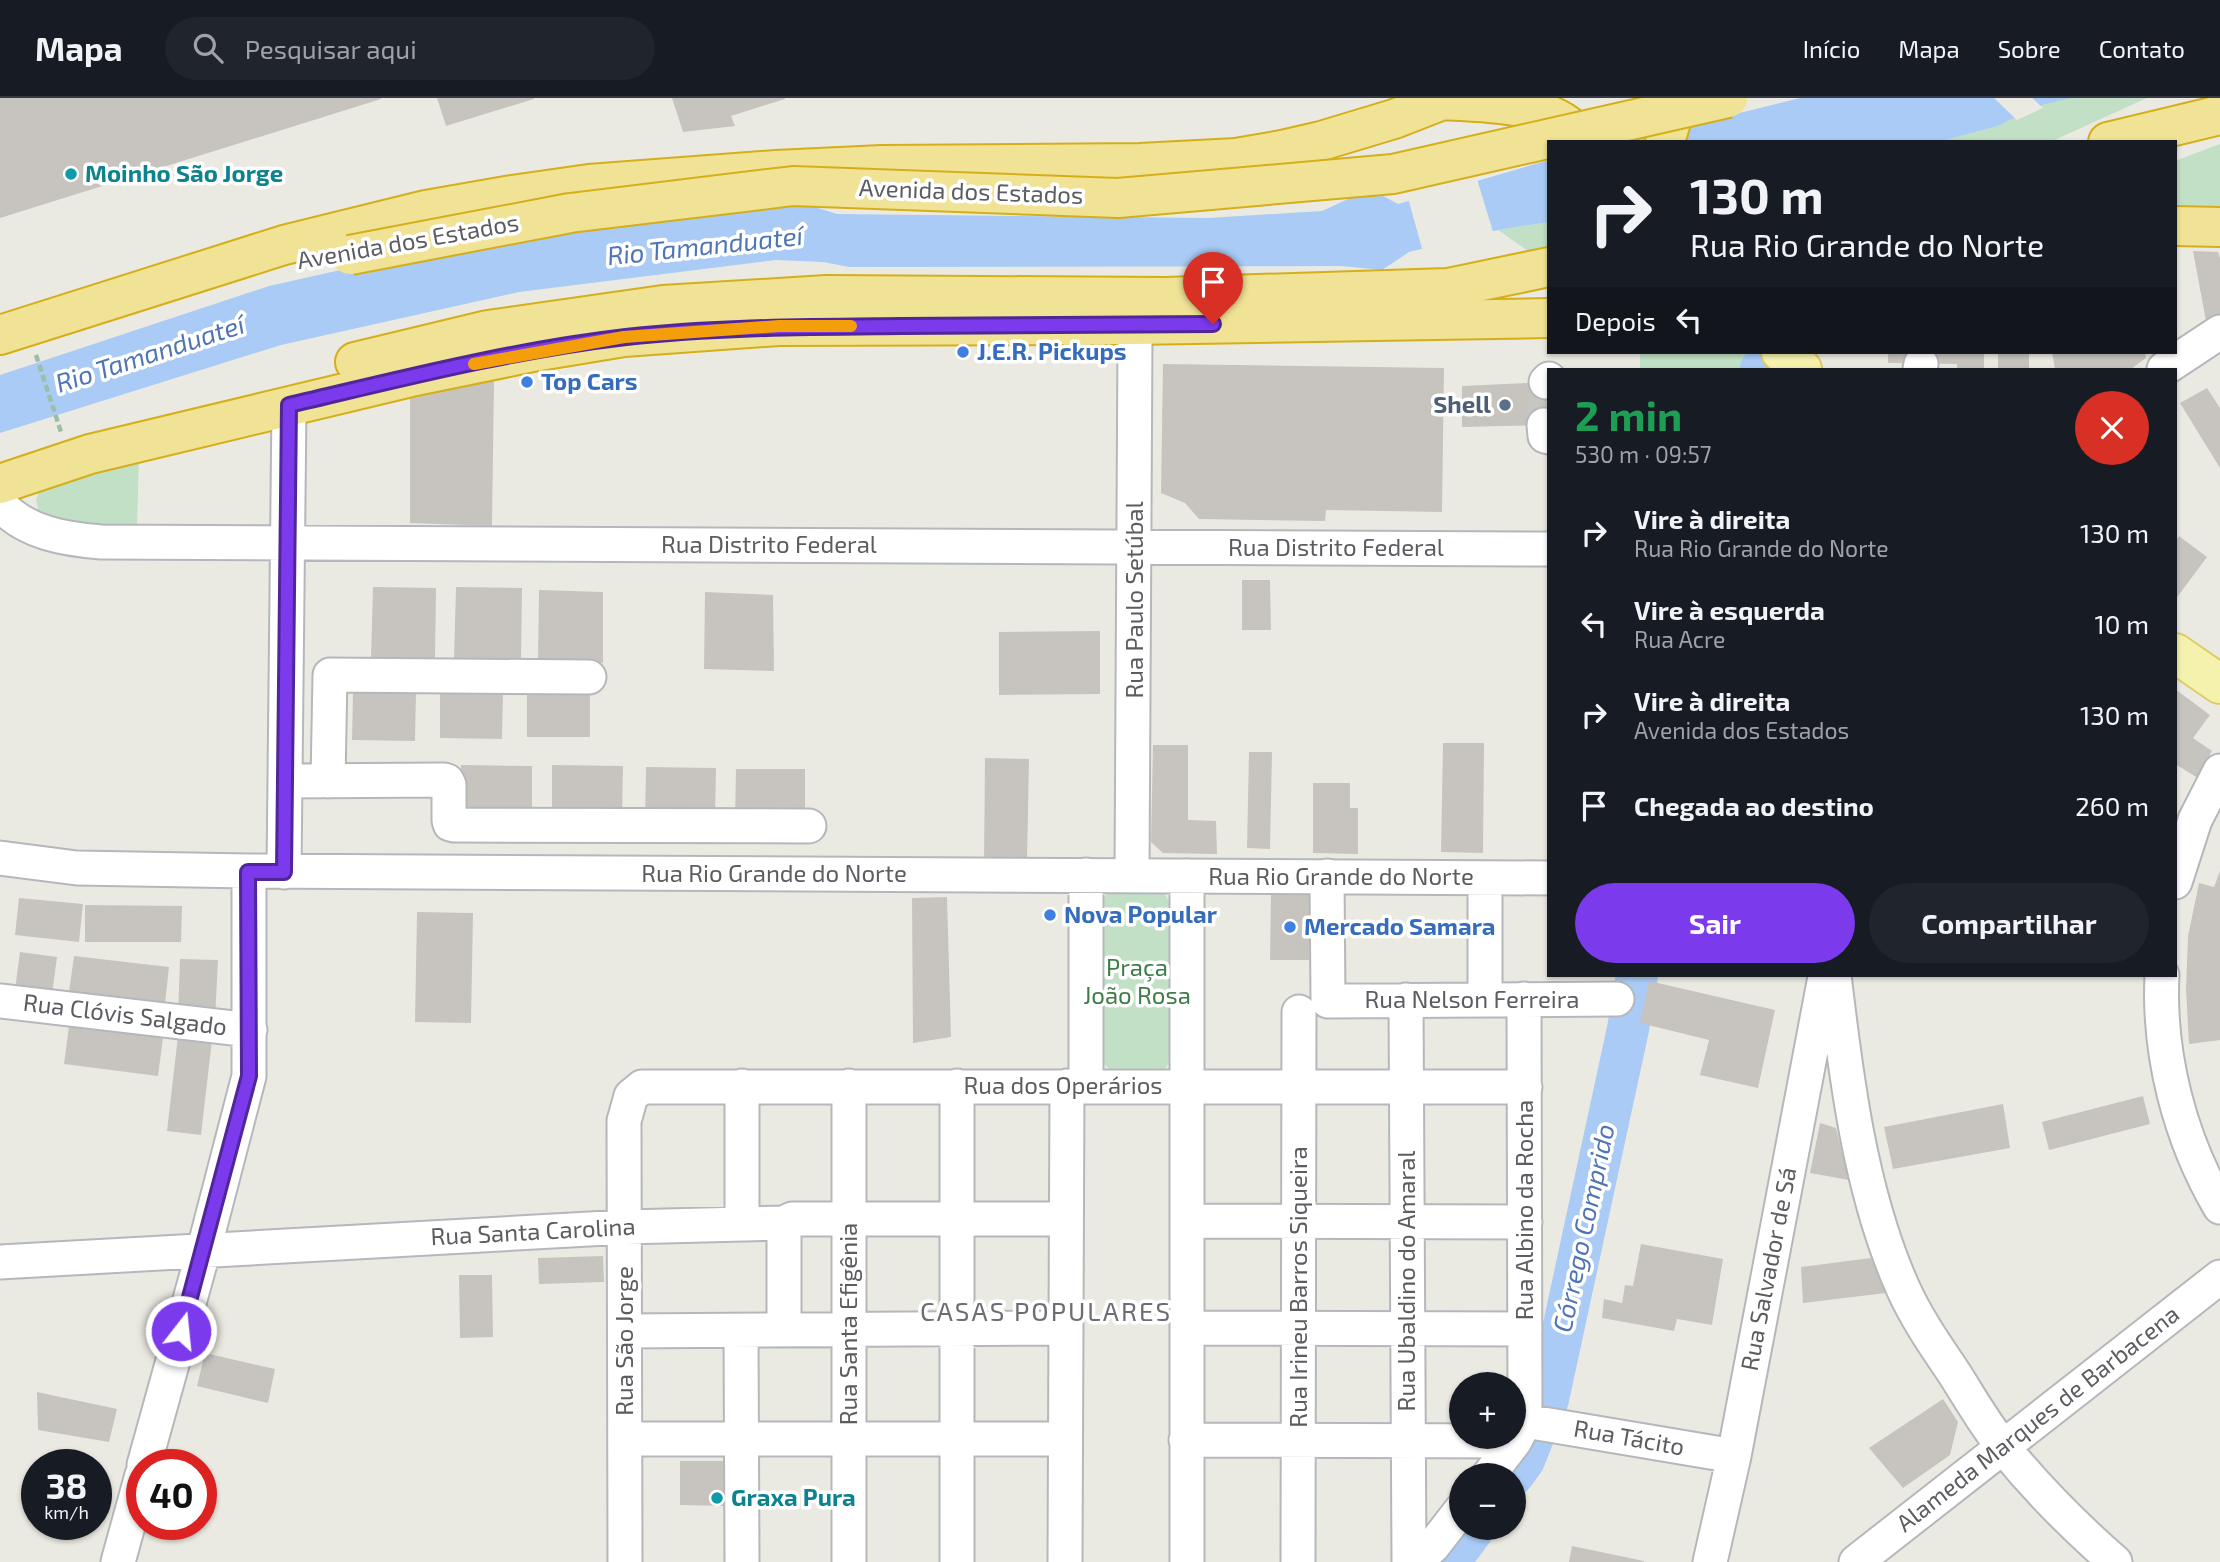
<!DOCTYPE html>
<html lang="pt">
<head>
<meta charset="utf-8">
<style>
  body { margin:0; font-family:"Exo 2",sans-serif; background:#20242c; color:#f1f3f6; height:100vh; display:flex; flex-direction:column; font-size:26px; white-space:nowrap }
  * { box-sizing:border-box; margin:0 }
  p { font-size:23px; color:#9ea1a6 }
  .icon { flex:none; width:38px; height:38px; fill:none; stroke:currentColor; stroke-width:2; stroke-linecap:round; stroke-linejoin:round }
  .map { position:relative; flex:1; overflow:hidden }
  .details { position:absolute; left:1547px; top:270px; width:630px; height:609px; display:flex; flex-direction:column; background:#171b24; border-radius:0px; box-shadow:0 2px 5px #0004 }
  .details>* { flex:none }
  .top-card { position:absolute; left:1547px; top:42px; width:630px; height:214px; border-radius:0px; box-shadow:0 2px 5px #0004; background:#171b24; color:#f1f3f6; overflow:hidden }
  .controls { position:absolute; left:1449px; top:1274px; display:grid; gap:14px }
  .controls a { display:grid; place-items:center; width:77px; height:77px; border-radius:50%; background:#171b24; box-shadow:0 2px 5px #0004; font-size:35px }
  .speed { position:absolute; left:21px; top:1351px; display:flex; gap:14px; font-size:35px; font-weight:700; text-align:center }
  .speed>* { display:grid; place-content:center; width:91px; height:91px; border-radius:50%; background:#171b24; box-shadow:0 2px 5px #0004; line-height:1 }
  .speed small { font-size:18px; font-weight:400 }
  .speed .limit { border:10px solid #d22; background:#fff; color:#111 }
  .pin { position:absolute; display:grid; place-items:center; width:60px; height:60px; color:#fff; margin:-72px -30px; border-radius:50% 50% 50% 0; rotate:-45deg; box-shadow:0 0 7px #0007 }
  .pin .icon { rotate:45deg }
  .me { position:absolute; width:77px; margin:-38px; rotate:16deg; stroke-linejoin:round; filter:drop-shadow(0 0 5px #0008) }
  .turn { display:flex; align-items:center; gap:24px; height:147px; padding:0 28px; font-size:32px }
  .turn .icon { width:91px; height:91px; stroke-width:2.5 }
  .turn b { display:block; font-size:49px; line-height:60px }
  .then { display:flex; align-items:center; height:66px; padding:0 28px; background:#0003; gap:14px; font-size:26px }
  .round { display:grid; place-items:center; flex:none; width:74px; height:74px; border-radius:37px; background:#20242c }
  .head { display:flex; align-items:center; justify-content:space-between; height:119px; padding:0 28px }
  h1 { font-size:42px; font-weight:700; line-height:52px; color:#1e9e55 }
  .button { display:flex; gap:14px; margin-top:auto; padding:14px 28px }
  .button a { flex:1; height:80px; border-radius:42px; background:#7c3aed; color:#fff; font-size:28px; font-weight:700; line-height:80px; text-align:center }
  .button a+a { background:#20242c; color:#f1f3f6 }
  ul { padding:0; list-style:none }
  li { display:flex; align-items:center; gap:21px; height:91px; padding:0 28px }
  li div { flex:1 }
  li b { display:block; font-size:26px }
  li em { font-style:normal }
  header { display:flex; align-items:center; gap:42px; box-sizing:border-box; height:98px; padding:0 35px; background:#171b24; border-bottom:2px solid #363941 }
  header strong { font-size:33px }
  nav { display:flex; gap:38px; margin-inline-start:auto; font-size:24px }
  .search { width:490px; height:63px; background:#20242c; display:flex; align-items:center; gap:18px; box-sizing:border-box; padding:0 24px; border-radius:38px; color:#9ea1a6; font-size:26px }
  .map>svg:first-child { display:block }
</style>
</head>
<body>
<header>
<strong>Mapa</strong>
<div class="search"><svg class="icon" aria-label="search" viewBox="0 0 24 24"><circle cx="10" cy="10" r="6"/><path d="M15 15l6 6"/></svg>Pesquisar aqui</div>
<nav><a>Início</a><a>Mapa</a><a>Sobre</a><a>Contato</a></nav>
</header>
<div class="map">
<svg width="2220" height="1464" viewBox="0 0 2220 1464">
  <rect width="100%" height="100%" fill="#ebeae2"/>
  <!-- green -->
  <path fill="#c1e0c5" d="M2071 0H2147L2050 44H1938L1998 28 2037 7Z
    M2220 46V116L2175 115V63Z
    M1549 124V160L1528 153 1498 132Z
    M1640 254H1774L1782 271H1640Z
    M139 356 137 430 69 428 39 415 36 402 41 388Z
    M1163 793 1172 809V959L1164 973H1113L1105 967 1102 959 1101 805 1108 794Z"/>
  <!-- water -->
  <path fill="#a9cbf5" d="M1800 0H2071L2037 8 1998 28 1938 44H1622Z
    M1549 62V124L1498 132 1409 154 1382 172 1342 168 849 169 823 164 776 162 519 194 281 247 0 335V277L269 188 515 133 772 104 805 106 837 116 1208 120 1322 113 1370 91 1398 106Z"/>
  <!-- pier -->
  <path fill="#ebeae2" d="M1994 0H2032L2043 10 2017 22Z
    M1477 81 1494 137 1423 154 1408 100Z"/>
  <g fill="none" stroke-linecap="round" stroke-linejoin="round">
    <!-- river -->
    <path stroke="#a9cbf5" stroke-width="42" d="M1761 271 1770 258
      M1513 1377 1524 1362 1548 1301 1628 931 1637 877
      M1449 1464 1474 1430"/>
  </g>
  <!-- building -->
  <path fill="#c7c4bf" d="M0 0H381V1L0 120Z
    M437 0H534V1L446 28Z
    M672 0H785V1L731 18 735 28 683 34Z
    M2193 153 2218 154 2220 160V216L2206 223Z
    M1888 254H1984V271H1957V266L1888 265Z
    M1998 254H2029V271H1998Z
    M2052 254H2145L2146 260 2131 271H2055Z
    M1163 266 1444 270 1442 414 1326 412 1325 423 1199 421 1185 405 1161 395Z
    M494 283 492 428 410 425V300Z
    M1549 284V327L1462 329V288Z
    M2207 290 2220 310V370L2180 305Z
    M2179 438 2207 459 2175 502V444Z
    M1242 482H1270L1271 532H1242Z
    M373 489 436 490 435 561 371 560Z
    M456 489 522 490 521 563 454 562Z
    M539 492 603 494V565L538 563Z
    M705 494 773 497 774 573 704 571Z
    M1100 533V596L999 597V534Z
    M590 590V639H527V591Z
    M2175 591 2210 617 2193 640 2212 653 2198 680 2175 666Z
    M440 593 503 594 502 641 440 640Z
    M353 594 416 595 415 643 352 642Z
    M1443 645H1484L1483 755 1441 754Z
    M1153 647H1188V722L1216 723 1217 756 1163 755 1151 744Z
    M1249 654H1272L1270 751 1247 750Z
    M985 660 1029 661 1027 764H984Z
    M461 667 532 668V720H461Z
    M552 667 623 668 622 719H552Z
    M646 669 716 670 715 720H645Z
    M736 671H805V721H735Z
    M1313 685H1350V710H1358V756L1313 755Z
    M2220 773V942L2189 946 2186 891 2188 838 2199 785 2214 789Z
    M1271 795 1310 796 1309 862H1270Z
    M947 799 951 939 913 945 912 800Z
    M19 800 83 806 79 844 15 837Z
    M85 807 182 808 181 844H85Z
    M417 814 473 815 471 925 415 924Z
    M20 854 57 859 51 904 14 899Z
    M74 858 169 869 165 905 69 894Z
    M180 861 218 862 215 922 178 920Z
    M1649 883 1775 912 1758 990 1700 977 1709 942 1640 925Z
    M69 928 163 940 158 978 64 966Z
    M178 938 212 942 201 1037 167 1033Z
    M2143 998 2150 1026 2049 1052 2042 1024Z
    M2003 1006 2010 1050 1893 1071 1884 1029Z
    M1820 1025 1836 1030 1849 1082 1810 1075Z
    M1641 1146 1723 1161 1712 1227 1677 1221 1674 1233 1602 1220 1604 1201 1622 1205 1625 1187 1633 1188Z
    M603 1158 604 1184 539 1186 538 1160Z
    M1871 1160 1886 1195 1803 1205 1801 1169Z
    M459 1177H492L493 1239 460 1240Z
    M205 1255 275 1271 268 1305 197 1288Z
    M37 1294 117 1311 109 1344 38 1332Z
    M1943 1301 1958 1324 1950 1357 1903 1390 1869 1350Z
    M680 1363H724V1408L680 1407Z
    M1572 1448 1644 1463V1464H1569Z"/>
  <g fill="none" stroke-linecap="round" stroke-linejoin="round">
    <!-- minor-tunnel -->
    <path stroke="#c7c7c2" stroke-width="33" stroke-dasharray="33 17" stroke-linecap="butt" d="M1544 327 1546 284"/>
    <!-- minor casing -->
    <g stroke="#b5b7bb" stroke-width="37">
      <path id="minor" d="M1132 227 1135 239 1132 777
        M1920 271 1921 266
        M2164 271 2220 234
        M1546 284 1549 281
        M1544 327 1545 338 1549 339
        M0 406C25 435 65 441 101 444L1549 451
        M285 683 444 682 447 683 449 687V722L450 726 454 727 809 728
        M328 683 330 577 589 579
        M0 760 77 770 249 773 1549 780
        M284 774 289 307
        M1327 778 1328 903 1617 901
        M1485 780V902
        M2175 784 2195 722 2220 673
        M1834 877C1846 979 1860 1093 1902 1188 1915 1218 1935 1247 1954 1275 1970 1300 1985 1327 2004 1350 2037 1391 2075 1429 2115 1464
        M2162 877C2158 957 2180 1041 2220 1109
        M1406 902 1409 1464
        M0 903 250 932
        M849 988V1464
        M1086 988V777
        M1187 1123 1525 1124
        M784 1125V1232
        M742 1126V988
        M0 1164 625 1129 784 1125 792 1121H1066
        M1187 1230 1525 1231
        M625 1233 1066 1230
        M741 1233 742 1464
        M1525 1323 1734 1358
        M625 1341H1065
        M1186 1342 1515 1343
        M144 1367 204 1151 249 978V773
        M1489 1377 1515 1343 1525 1323 1524 901
        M118 1464 142 1377
        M625 1464 624 1023 631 998 642 989H1525
        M957 1464V988
        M1065 1464 1067 988
        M1187 1464V778
        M1298 1464 1299 914
        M1416 1464 1433 1448 1461 1412
        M1710 1464 1734 1358 1825 879
        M1856 1464 2220 1179"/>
    </g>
    <!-- major casing -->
    <g stroke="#e0cc66" stroke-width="42">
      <path id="major" d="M1781 254 1802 271
        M2175 555 2220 586"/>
    </g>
    <!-- highway casing -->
    <g stroke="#d4af1a" stroke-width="42">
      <path id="highway" d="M1444 2C1481 5 1562 3 1581 44
        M1665 44 1678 0
        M2108 44 2220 17
        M2175 128 2220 129
        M0 237 284 147 426 112 512 97 589 86 776 72 882 67 1140 65 1236 60 1282 52 1321 43 1394 21 1448 0
        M355 264 488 232 663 207 826 197 1165 199 1448 190 1549 169
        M0 386 90 356 411 279 533 254 624 239 779 228 1132 227 1549 220"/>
    </g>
    <!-- path -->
    <path stroke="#9abea8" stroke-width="4.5" stroke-dasharray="7 3.5" stroke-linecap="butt" d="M36 257 61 334"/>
    <!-- minor -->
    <use href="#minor" stroke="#fff" stroke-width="33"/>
    <!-- major -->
    <use href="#major" stroke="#f5f2ae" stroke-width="38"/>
    <!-- highway -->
    <use href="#highway" stroke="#f0e395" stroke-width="38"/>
    <!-- highway-bridge casing -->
    <g stroke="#d4af1a" stroke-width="42" stroke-linecap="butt">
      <path id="highway-bridge" d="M350 157 570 115 793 88 1118 100 1393 76 1728 0"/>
    </g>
    <!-- highway-bridge -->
    <use href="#highway-bridge" stroke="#f0e395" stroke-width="38"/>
  </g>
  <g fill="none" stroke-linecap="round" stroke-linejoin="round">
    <!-- route casing -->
    <g stroke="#51269a" stroke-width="18">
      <path id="route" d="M181 1233 249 978 248 774H284L289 307C400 281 513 252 626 239 717 229 809 229 901 228 1005 227 1109 227 1213 226"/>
    </g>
    <!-- route -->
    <use href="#route" stroke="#7c3aed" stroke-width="12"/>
    <!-- slow -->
    <path stroke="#f59e0b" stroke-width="12" d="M474 266 624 239 779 228H851"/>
  </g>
  <!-- markers -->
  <g fill="#0f9aa8" stroke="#fff" stroke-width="2.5">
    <circle cx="71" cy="76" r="7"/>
    <circle cx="717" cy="1400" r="7"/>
  </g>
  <g fill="#3f7fe0" stroke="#fff" stroke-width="2.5">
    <circle cx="963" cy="254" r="7"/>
    <circle cx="527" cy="284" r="7"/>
    <circle cx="1050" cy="817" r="7"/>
    <circle cx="1290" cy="829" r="7"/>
  </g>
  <circle fill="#5c6f8a" stroke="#fff" stroke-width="2.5" cx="1505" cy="307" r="7"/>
  <g text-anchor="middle" stroke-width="7" stroke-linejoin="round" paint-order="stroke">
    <!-- culture labels -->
    <g font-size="24" font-weight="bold" fill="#0d838f" stroke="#fff" text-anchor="start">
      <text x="85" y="84">Moinho São Jorge</text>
      <text x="731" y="1408">Graxa Pura</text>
    </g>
    <!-- street labels -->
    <g font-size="24" fill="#5b5d61" stroke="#fff">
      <text transform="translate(971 94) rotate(2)" y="8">Avenida dos Estados</text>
      <text transform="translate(408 144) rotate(-10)" y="8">Avenida dos Estados</text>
      <text x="769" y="455">Rua Distrito Federal</text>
      <text x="1336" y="458">Rua Distrito Federal</text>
      <text transform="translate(1135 502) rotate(-90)" y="8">Rua Paulo Setúbal</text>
      <text x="774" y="784">Rua Rio Grande do Norte</text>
      <text x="1341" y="787">Rua Rio Grande do Norte</text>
      <text x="1472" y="910">Rua Nelson Ferreira</text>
      <text transform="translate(125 917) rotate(7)" y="8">Rua Clóvis Salgado</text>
      <text x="1063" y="996">Rua dos Operários</text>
      <text transform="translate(1525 1112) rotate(-90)" y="8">Rua Albino da Rocha</text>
      <text transform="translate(533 1134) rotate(-3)" y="8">Rua Santa Carolina</text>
      <text transform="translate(1769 1171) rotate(-79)" y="8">Rua Salvador de Sá</text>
      <text transform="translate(1407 1183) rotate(-90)" y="8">Rua Ubaldino do Amaral</text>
      <text transform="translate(1299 1189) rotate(-90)" y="8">Rua Irineu Barros Siqueira</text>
      <text transform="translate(849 1226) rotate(-90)" y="8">Rua Santa Efigênia</text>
      <text transform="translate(625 1243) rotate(-90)" y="8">Rua São Jorge</text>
      <text transform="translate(2038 1321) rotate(-38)" y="8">Alameda Marques de Barbacena</text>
      <text transform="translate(1629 1340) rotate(10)" y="8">Rua Tácito</text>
    </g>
    <!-- shop labels -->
    <g font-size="24" font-weight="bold" fill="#366cbe" stroke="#fff" text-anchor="start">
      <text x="977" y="262">J.E.R. Pickups</text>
      <text x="541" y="292">Top Cars</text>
      <text x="1064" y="825">Nova Popular</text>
      <text x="1304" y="837">Mercado Samara</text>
    </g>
    <!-- service labels -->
    <g font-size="24" font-weight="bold" fill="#4e5e75" stroke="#fff" text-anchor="end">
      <text x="1491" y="315">Shell</text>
    </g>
    <!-- park labels -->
    <g font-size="24" fill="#3e7d48" stroke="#fff">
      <text x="1137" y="878">Praça<tspan x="1137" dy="28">João Rosa</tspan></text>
    </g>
    <!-- water labels -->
    <g font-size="26" font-style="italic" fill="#4f75b4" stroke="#fff">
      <text transform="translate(705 148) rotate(-6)" y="9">Rio Tamanduateí</text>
      <text transform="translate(150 256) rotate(-18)" y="9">Rio Tamanduateí</text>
      <text transform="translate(1584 1130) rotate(-78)" y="9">Córrego Comprido</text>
    </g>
    <!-- neighbourhood labels -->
    <g font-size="26" letter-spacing="2" fill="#6c6e73" stroke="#fff">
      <text x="1046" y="1223">CASAS POPULARES</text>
    </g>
  </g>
</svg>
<div class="controls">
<a>+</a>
<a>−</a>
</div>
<div class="speed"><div>38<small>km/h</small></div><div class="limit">40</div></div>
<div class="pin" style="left:1213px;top:226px;background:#d93025"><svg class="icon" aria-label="arrive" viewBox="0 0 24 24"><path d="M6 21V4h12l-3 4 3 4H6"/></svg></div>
<svg class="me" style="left:181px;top:1233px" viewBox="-20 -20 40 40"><circle r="17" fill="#7c3aed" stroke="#fff" stroke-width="3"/><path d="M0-11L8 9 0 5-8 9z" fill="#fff"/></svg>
<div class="top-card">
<div class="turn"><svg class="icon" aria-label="right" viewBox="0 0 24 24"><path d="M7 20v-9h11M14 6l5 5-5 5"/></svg><div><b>130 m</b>Rua Rio Grande do Norte</div></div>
<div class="then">Depois<svg class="icon" aria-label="left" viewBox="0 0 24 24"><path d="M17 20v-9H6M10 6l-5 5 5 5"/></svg></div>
</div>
<section class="details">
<div class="head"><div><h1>2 min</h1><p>530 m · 09:57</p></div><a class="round" style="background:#d93025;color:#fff"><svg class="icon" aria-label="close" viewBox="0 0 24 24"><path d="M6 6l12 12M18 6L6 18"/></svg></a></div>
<ul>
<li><svg class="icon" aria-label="right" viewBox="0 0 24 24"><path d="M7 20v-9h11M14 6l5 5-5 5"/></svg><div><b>Vire à direita</b><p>Rua Rio Grande do Norte</p></div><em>130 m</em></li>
<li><svg class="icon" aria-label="left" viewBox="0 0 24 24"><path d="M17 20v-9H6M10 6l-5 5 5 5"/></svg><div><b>Vire à esquerda</b><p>Rua Acre</p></div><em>10 m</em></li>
<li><svg class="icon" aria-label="right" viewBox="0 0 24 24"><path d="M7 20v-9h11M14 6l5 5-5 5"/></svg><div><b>Vire à direita</b><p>Avenida dos Estados</p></div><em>130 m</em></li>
<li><svg class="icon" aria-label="arrive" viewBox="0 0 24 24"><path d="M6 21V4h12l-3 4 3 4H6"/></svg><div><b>Chegada ao destino</b></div><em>260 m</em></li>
</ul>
<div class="button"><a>Sair</a><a>Compartilhar</a></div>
</section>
</div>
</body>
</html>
